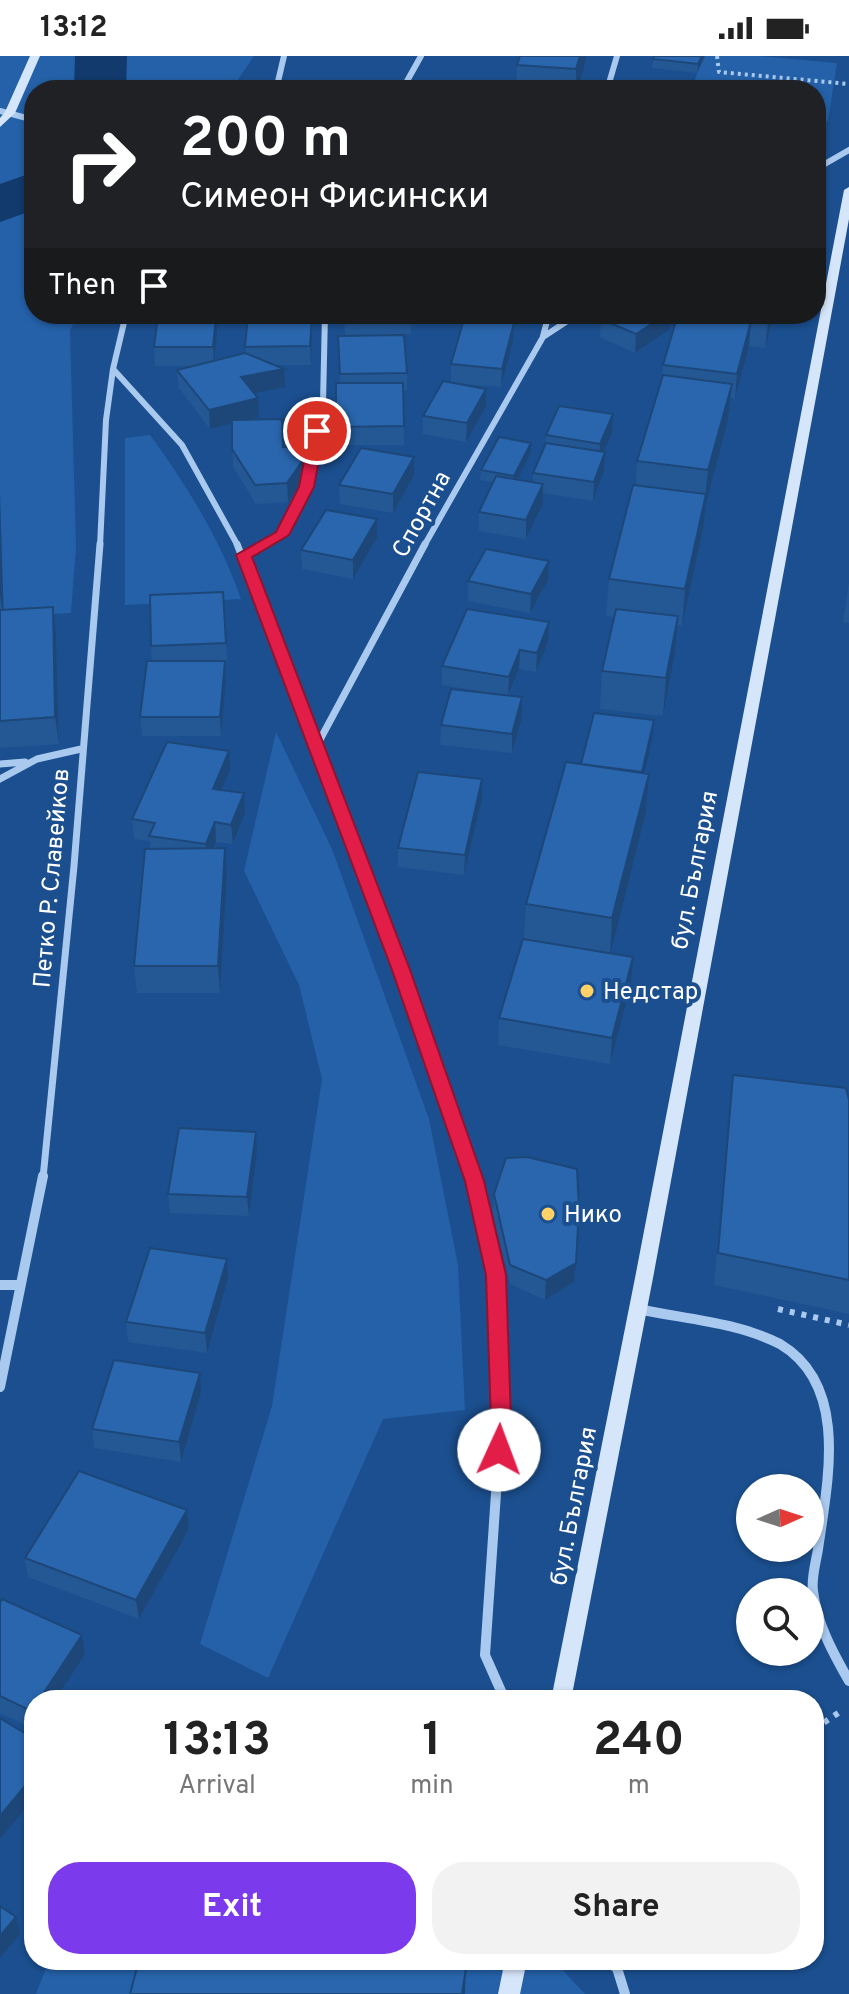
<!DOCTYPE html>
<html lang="en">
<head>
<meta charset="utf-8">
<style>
  body { margin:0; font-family:Overpass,sans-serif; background:#f2f2f2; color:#222; height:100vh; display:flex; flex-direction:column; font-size:30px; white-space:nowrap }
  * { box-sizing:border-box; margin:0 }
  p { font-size:26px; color:#767676 }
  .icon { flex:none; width:44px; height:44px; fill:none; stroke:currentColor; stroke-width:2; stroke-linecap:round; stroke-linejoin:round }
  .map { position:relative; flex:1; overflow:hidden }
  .drawer { position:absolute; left:24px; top:1634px; width:800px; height:280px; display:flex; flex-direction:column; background:#fff; border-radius:32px; box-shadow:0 2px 6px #0004 }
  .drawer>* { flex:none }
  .banner { position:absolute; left:24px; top:24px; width:802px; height:244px; border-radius:32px; box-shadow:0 2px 6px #0004; background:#202124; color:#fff; overflow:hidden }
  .needle { width:52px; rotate:87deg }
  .tools { position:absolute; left:736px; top:1418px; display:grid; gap:16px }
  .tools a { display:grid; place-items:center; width:88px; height:88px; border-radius:50%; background:#fff; box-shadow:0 2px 6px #0004; font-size:40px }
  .pin { position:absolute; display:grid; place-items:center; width:68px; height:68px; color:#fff; margin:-34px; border:4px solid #fff; border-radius:50%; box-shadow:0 2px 8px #0007 }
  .me { position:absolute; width:88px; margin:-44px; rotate:2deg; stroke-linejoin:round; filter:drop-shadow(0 0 6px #0008) }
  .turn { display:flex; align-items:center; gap:28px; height:168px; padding:0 24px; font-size:36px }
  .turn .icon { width:104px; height:104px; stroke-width:2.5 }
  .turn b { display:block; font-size:56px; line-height:68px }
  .then { display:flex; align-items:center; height:76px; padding:0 24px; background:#0003; gap:16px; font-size:30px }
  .eta { display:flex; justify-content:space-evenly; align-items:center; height:136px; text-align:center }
  .eta b { font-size:48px; font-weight:700; line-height:56px }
  .primary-button { display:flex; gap:16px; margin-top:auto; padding:16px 24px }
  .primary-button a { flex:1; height:92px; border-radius:32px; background:#7c3aed; color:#fff; font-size:32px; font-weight:700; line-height:92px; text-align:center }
  .primary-button a+a { background:#f2f2f2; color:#222 }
  .status { display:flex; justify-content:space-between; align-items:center; height:56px; padding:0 40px; background:#fff; direction:ltr }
  .status svg { height:22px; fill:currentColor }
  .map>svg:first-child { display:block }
</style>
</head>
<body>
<div class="status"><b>13:12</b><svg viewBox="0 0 49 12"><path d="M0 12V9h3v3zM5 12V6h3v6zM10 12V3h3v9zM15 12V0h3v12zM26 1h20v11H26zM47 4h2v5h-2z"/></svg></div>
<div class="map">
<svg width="849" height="1938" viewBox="0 0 849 1938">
  <rect width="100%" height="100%" fill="#1b4f8f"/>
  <!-- green -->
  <path fill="#2461a8" d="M0 0H254L231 34H34V258H79L70 274 76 491 71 557 0 561Z
    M702 0H759L837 7 828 65 816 64V34H692Z
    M150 379C187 429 221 485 241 543L125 549V382Z
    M276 676 332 793 429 1063 458 1209 465 1354 383 1363 268 1622 200 1588 272 1350 322 1023 299 929 244 815Z
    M49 1904H553L585 1938H36Z"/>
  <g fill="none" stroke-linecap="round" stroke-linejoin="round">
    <!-- river -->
    <path fill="#123a6d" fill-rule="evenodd" d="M75 0H127L126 34H74Z
      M34 116V154L0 166V128Z"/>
    <!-- path-far1 -->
    <path stroke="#a9c9ee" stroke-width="4" stroke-dasharray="3 4" stroke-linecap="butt" d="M717 0 719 16 849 28"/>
    <!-- path -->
    <path stroke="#a9c9ee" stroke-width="6" stroke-dasharray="5 7" stroke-linecap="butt" d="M778 1253 849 1269
      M814 1673 843 1654"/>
    <!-- street-far2 -->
    <path stroke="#a9c9ee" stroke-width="6" d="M276 34 284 0
      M402 34 421 0
      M607 34 617 0
      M0 55 34 64
      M816 113 849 94
      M126 258 113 313 182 389 238 490
      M543 280 549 258
      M100 490 106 364 113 313
      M261 490 282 479 306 431 323 347 325 258
      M424 490 543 281 578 258"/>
    <!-- street-far1 -->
    <path stroke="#a9c9ee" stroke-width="7" d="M237 488 401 914 474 1122
      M243 499 265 488
      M315 693 425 488
      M0 708 25 706
      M0 723 37 703 81 693
      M43 1122 74 810 100 488"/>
    <!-- street -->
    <path stroke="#a9c9ee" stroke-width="10" d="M473 1120 496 1219 501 1364 485 1599 505 1644
      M0 1229H20
      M638 1253C684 1263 737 1266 780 1288 849 1329 828 1424 818 1493 816 1506 811 1522 813 1535 817 1568 833 1597 849 1625
      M0 1331 43 1120
      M604 1904 617 1912 625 1938"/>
    <!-- secondary -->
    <path fill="#d6e6fa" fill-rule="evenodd" d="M30 0H40L15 57 0 71V62L5 56Z
      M849 131V163L653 1222 571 1644H551L635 1222 844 134Z
      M505 1904H527L520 1938H498Z"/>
  </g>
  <!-- wall -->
  <path fill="#245895" d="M587 0 578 34H516L517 9Z
    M654 0H705L697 17 652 12Z
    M238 258H299V260H312L311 309H274L285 331 254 337 259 361 247 364 303 404 304 423 288 446 256 448 233 411 232 367 210 373 179 332 177 314 193 310H155L154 291 217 279 215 304 246 297 247 264 238 263Z
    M344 258H411V278L345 279Z
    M468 258H528L525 267 468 261Z
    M609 258H671L670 273 635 297 600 281 601 263Z
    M678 258H774L765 292 749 290 735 343 730 342 728 364 706 448 703 474 682 570 677 569 675 597 663 660 600 653 602 615 614 561 606 560 609 523 636 430 637 405 662 324 663 309Z
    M514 267 513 285 501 331 453 327 486 333V351L466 386 423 378V360L451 326V308Z
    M338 280 407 317V335H403L404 389H336V371L340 327Z
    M612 377 603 396H605L604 415 593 445 543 437V447L526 483 479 475V456L493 426 480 424 481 414 531 387V397L517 424 533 426V417L545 389 546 379Z
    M414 401V419L393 457 340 448 339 429Z
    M0 439 3 554 56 577 59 688 0 692Z
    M377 482 353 523 302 513 301 494Z
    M549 505 548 524 530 557 468 545V525Z
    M849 526V567L843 566Z
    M223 536 227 606H225L226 625 221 680H142L140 661 152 605 151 590Z
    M549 566 548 586 536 616 519 613 509 640 522 661 512 697 440 689 441 669 497 638 442 629V610Z
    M652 684 644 717 649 718 646 756 610 897 631 928 610 1008 498 989 499 962 524 883 526 848 581 708Z
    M230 714 222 734 245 757 233 788 216 786 214 792 227 819 220 937H137L134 910 150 793V785L134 783 132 763Z
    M482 723V743L464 819 398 811V792Z
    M733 1019 849 1044V1258L714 1229Z
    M256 1076 257 1095 249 1160 170 1157 168 1138Z
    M494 1138 579 1153 574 1226 545 1244 510 1228 493 1158Z
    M228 1222 207 1297 128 1286 126 1266Z
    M201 1336 181 1406 94 1392 92 1373Z
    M187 1454 189 1473 139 1563 28 1521 25 1502Z
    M0 1547 82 1579 85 1598 34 1644V1673L0 1657Z"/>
  <!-- shaded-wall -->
  <path fill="#1d4779" d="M580 0H587L578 34H576V13Z
    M702 0H705L697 17 698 8Z
    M667 258H671L670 273 635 297 636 278Z
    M770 258H774L765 292 768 267Z
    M216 260 217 279 214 310 213 291Z
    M312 260V278L311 309 310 290Z
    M751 265 749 290 735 343 737 318Z
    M514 267 513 285 501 331 502 313Z
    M284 313 285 331 242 340 241 321Z
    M732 328 728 364 706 448 703 474 682 570 685 533 705 442 708 414Z
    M486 333V351L466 386 467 367Z
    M258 342 259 361 210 373 209 354Z
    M613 358 612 377 599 406 600 388Z
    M531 387V397L514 430V420Z
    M605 396 604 415 593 445 594 426Z
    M414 401V419L393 457V438Z
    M303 404 304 423 288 446 287 427Z
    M543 428V447L526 483V464Z
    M0 439 4 566 0 540Z
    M377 463V482L353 523V504Z
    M549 505 548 524 530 557 531 538Z
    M53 551 56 577 59 688 55 661Z
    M678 560 675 597 663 660 666 622Z
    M549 566 548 586 536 616 537 597Z
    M520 594 519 613 508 640 509 621Z
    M225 605 226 625 221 680 220 661Z
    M522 641V661L512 697V678Z
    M654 664 652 684 640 736 642 716Z
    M229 695 230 714 214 752 213 733Z
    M649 718 646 756 610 900 612 862Z
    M482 723V743L464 819 465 799Z
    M244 737 245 757 233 788 231 769Z
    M215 766 216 786 207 808 206 788Z
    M225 792 227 819 220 937 218 910Z
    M633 901 631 928 610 1008 612 982Z
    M256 1076 257 1095 249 1160 247 1141Z
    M227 1203 228 1222 207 1297 205 1277Z
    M576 1207 574 1226 545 1244 546 1224Z
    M200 1317 201 1336 181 1406 179 1386Z
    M187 1454 189 1473 139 1563 136 1544Z
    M82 1579 85 1598 55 1644H39Z
    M34 1719V1742L0 1783V1760Z
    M16 1861 20 1878 0 1902V1880Z
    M466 1912 465 1938H462Z"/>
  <!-- building -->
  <path fill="#2a66ad" stroke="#1d4779" stroke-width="2" d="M520 0H580L576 13 517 9Z
    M654 0H702L698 8 653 3Z
    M344 258H411V260L344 261Z
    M609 258H667L636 278 601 263Z
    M678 258H770L768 267 751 265 737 318 663 309Z
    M158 260H216L213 291H154Z
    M248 260H312L310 290 245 291Z
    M464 263 514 267 502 313 451 308Z
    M404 279 407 317 340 318 338 280Z
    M245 297 284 313 241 321 258 342 209 354 177 314Z
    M663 319 732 328 708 414 637 405Z
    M443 325 486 333 467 367 423 360Z
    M336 327H403L404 370 336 371Z
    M559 350 613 358 600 388 546 379Z
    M282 363 283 391H299L303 404 287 427 255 429 232 393V364Z
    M499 381 531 387 514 420 481 414Z
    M546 387 605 396 594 426 533 417Z
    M361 392 414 401 393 438 339 429Z
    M496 420 543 428 526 464 479 456Z
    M633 429 706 438 685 533 609 523Z
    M326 454 377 463 353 504 301 494Z
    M486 493 549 505 531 538 468 525Z
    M223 536 226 587 151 590 150 539Z
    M53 551 55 661 0 665V554Z
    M467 553 549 566 537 597 520 594 509 621 442 610Z
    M616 553 678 560 666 622 602 615Z
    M147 605H225L220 661H140Z
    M451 633 522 641 512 678 441 669Z
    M594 657 654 664 642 716 581 708Z
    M167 686 229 695 213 733 244 737 231 769 215 766 206 788 149 780 155 767 132 763Z
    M566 706 649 718 612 862 526 848Z
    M418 716 482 723 465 799 398 792Z
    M225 792 218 910H134L145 793Z
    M523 883 633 901 612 982 499 962Z
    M733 1019 846 1032 849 1044V1224L718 1197Z
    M179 1072 256 1076 247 1141 168 1138Z
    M527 1101 577 1113 579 1153 576 1207 546 1224 510 1209 494 1138 506 1102Z
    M150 1192 227 1203 205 1277 126 1266Z
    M114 1304 200 1317 179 1386 92 1373Z
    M79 1415 187 1454 136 1544 25 1502Z
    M2 1543 82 1579 39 1644H34V1651L31 1655 0 1640V1547Z
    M0 1662 34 1683V1719L0 1760Z
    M0 1850 16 1861 0 1880Z
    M139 1904H414L466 1912 462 1938H130Z"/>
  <!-- route -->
  <path fill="#e11d48" stroke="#92132f" stroke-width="2" d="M317 371 324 375 314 431 289 479 252 501 410 914 484 1125 506 1219 511 1364 506 1400 499 1402 492 1400 488 1394 491 1364 486 1219 465 1125 392 914 236 499 276 476 299 431 310 375Z"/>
  <!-- markers -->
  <g fill="#ffd166" stroke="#1b4f8f" stroke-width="3">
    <circle cx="587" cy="935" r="8"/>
    <circle cx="548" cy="1158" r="8"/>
  </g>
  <g text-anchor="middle" stroke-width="8" stroke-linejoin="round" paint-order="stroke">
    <!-- street labels -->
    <g font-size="24" fill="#fff" stroke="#1b4f8f">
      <text transform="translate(421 458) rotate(-61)" y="8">Спортна</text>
      <text transform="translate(694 814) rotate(-79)" y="8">бул. България</text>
      <text transform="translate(51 822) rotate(-85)" y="8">Петко Р. Славейков</text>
      <text transform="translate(573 1450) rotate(-79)" y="8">бул. България</text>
    </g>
    <!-- poi labels -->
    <g font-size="24" fill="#fff" stroke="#1b4f8f" text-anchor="start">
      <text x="603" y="943">Недстар</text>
      <text x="564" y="1166">Нико</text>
    </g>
  </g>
</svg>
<div class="tools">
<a><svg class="needle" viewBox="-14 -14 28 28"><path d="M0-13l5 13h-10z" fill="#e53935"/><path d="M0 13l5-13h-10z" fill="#767676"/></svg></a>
<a><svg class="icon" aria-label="search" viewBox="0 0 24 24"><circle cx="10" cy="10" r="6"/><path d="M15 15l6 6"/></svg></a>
</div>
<div class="pin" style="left:317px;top:375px;background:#d93025"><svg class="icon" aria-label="arrive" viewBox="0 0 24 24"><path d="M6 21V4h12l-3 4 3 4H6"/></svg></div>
<svg class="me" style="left:499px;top:1394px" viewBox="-20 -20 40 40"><circle r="19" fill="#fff"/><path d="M0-13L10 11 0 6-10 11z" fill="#e11d48"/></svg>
<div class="banner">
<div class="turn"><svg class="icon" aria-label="right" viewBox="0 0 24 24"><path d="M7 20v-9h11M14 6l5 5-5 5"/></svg><div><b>200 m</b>Симеон Фисински</div></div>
<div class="then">Then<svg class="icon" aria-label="arrive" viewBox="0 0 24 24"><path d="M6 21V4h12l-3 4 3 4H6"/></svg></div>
</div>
<section class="drawer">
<div class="eta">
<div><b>13:13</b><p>Arrival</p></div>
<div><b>1</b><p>min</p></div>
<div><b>240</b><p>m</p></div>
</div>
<div class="primary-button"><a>Exit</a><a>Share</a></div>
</section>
</div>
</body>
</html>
